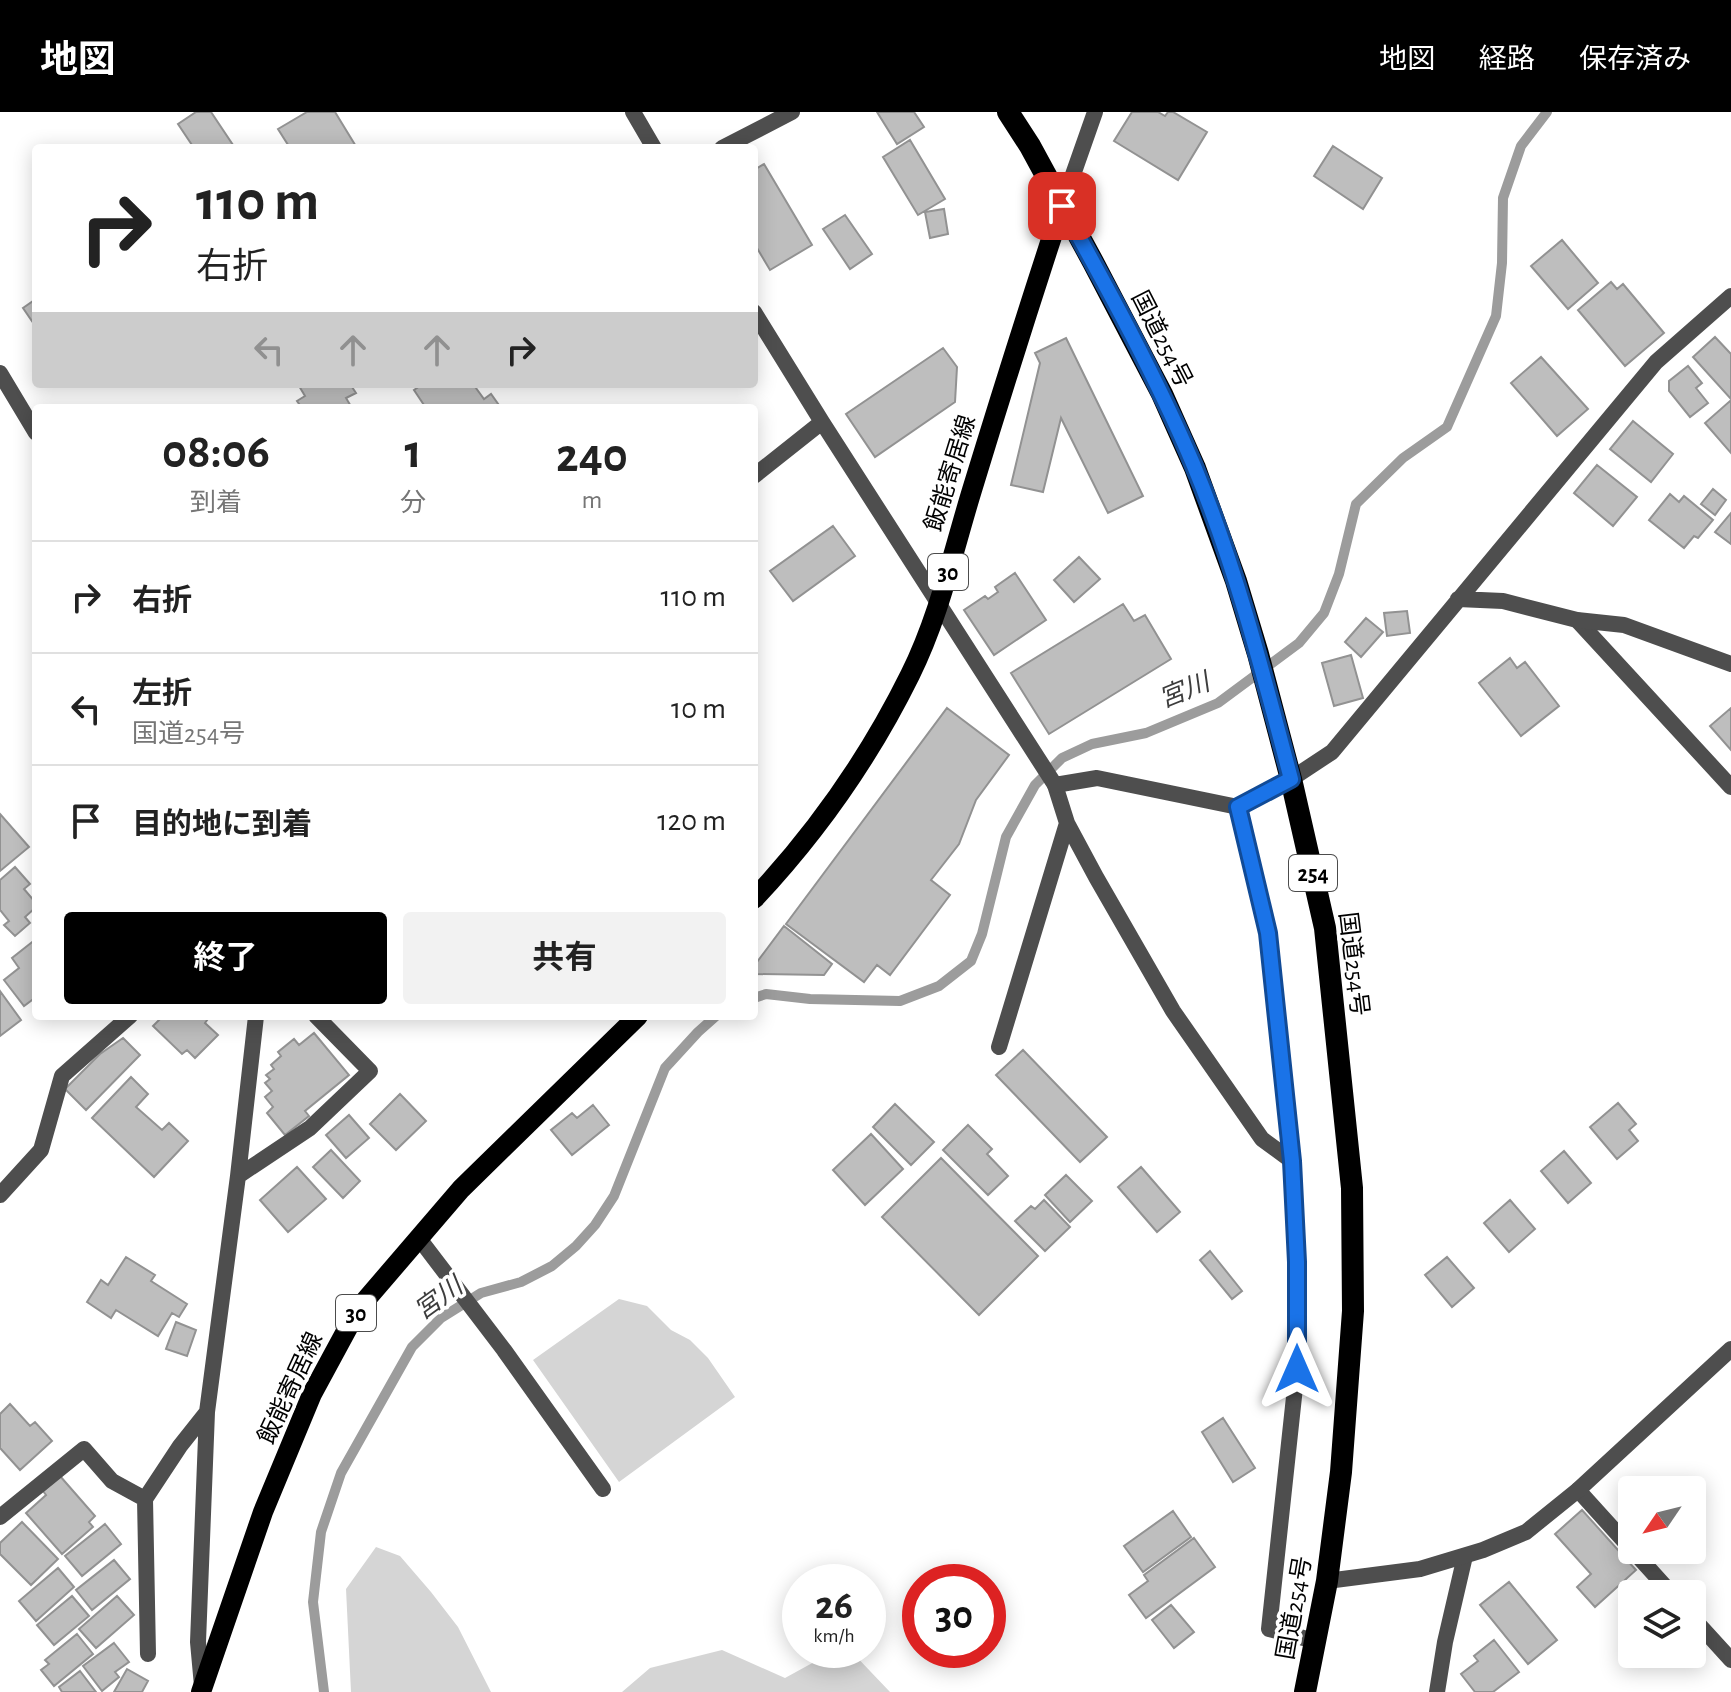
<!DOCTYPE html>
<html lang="ja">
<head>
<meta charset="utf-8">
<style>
  body { margin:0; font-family:"Alegreya Sans","Noto Sans JP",sans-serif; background:#f2f2f2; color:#222; height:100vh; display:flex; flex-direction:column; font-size:30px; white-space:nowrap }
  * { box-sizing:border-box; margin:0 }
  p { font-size:26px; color:#767676 }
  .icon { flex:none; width:44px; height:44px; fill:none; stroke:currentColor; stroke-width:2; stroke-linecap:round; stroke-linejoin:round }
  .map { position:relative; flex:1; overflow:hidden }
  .sheet { position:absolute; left:32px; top:292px; width:726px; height:616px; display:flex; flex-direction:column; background:#fff; border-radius:8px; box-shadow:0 4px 20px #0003 }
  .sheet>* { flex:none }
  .guide { position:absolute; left:32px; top:32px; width:726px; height:244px; border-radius:8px; box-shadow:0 4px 20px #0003; background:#fff; color:#222; overflow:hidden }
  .needle { width:52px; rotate:235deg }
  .fabs { position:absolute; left:1618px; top:1364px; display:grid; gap:16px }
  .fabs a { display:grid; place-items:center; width:88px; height:88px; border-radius:8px; background:#fff; box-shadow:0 4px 20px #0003; font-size:40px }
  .speed { position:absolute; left:782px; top:1452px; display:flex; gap:16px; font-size:40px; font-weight:700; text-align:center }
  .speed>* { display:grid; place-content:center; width:104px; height:104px; border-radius:50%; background:#fff; box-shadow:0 4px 20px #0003; line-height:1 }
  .speed small { font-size:20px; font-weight:400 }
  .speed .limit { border:12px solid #d22; background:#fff; color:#111 }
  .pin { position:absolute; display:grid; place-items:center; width:68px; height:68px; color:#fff; margin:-34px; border-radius:16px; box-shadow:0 4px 12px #0006 }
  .me { position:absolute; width:88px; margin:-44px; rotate:0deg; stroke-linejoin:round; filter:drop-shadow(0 0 6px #0008) }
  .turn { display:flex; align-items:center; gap:28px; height:168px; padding:0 32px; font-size:36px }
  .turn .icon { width:104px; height:104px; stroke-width:2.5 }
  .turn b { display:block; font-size:56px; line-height:68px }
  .lanes { display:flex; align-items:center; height:76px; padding:0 32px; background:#0003; justify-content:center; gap:40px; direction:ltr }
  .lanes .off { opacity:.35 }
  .eta { display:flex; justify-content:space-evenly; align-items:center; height:136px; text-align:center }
  .eta b { font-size:48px; font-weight:700; line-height:56px }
  .action { display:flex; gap:16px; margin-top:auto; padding:16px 32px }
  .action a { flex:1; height:92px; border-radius:8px; background:#000; color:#fff; font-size:32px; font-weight:700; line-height:92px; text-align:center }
  .action a+a { background:#f2f2f2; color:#222 }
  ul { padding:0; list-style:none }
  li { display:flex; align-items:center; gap:24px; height:112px; padding:0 32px; border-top:2px solid #e0e0e0 }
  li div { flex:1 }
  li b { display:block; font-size:30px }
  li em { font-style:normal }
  header { display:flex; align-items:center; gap:48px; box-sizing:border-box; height:112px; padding:0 40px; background:#000; color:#fff }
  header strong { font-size:38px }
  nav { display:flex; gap:44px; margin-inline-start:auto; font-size:28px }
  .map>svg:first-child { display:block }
</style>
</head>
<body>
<header>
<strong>地図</strong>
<nav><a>地図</a><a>経路</a><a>保存済み</a></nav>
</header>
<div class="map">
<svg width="1731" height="1580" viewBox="0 0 1731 1580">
  <rect width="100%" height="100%" fill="#fff"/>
  <!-- green -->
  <path fill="#d5d5d5" d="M619 1187 647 1194 671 1218 690 1228 708 1246 735 1285 619 1370 533 1248Z
    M376 1435 400 1444 431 1480 458 1515 491 1580H351L346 1477Z
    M722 1538 785 1566 836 1538H850L890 1580H622L650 1556Z"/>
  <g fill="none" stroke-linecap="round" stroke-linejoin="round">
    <!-- stream -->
    <path stroke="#9c9c9c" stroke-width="10" d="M754 886 766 882 810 887 900 889 939 874 971 849 982 822 1006 725 1035 673 1062 646 1092 632 1146 621 1218 591 1299 531 1324 501 1339 462 1356 392 1403 346 1447 315 1496 204 1502 151 1503 86 1521 34 1547 0
      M324 1580 313 1490 321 1420 341 1361 412 1235 441 1206 481 1181 521 1170 552 1154 576 1134 595 1113 614 1084 665 956 698 920 716 904"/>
  </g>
  <!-- building -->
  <path fill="#bebebe" stroke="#929292" stroke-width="2" d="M196 0H211L233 33 228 36H194L178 12Z
    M307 0H335L357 36H290L278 17Z
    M877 0H914L924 15 897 32Z
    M1132 0H1158L1165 4 1168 0H1173L1207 20 1178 68 1114 29Z
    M910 28 945 87 918 103 883 45Z
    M1333 34 1382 66 1363 97 1314 64Z
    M764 52 812 133 770 158 754 131V58Z
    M944 97 948 122 930 126 925 100Z
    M845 103 872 142 850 157 823 117Z
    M1562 128 1598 171 1568 197 1531 154Z
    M1611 170 1617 177 1623 172 1664 221 1625 254 1578 198Z
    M36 187V215L23 196Z
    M1715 225 1731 242V287L1693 245Z
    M1066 226 1143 384 1108 401 1061 306 1043 380 1011 373 1040 251 1035 241Z
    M943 236 957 255 955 290 875 345 846 302Z
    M1541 245 1588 297 1557 324 1511 271Z
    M1688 254 1702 271 1696 276 1708 291 1690 305 1669 279V269Z
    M303 272H350L356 281 346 286 352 296H302L297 289 305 284 299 274Z
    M423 272H473L484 287 491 282 501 296H426L414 278Z
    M1730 289 1731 291V341L1705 311Z
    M1633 309 1673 342 1651 370 1610 337Z
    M1597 353 1637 385 1613 414 1574 381Z
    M1713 377 1726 388 1715 403 1701 392Z
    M1670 382 1679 390 1684 384 1713 408 1698 426 1694 424 1684 436 1649 408Z
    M1731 401V432L1715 420Z
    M833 414 855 444 793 489 770 459Z
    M1079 445 1100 467 1074 490 1054 468Z
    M1015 461 1046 508 994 543 964 498 985 484 988 487 998 480 995 475Z
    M1123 492 1134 509 1145 503 1171 547 1049 622 1011 561Z
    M1407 499 1410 521 1387 524 1384 501Z
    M1366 506 1383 520 1361 545 1345 530Z
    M1351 543 1363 586 1334 594 1322 551Z
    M1510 546 1517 556 1525 550 1559 594 1521 624 1479 571Z
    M947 596 1009 643 976 688 959 732 931 768 950 783 890 863 877 853 864 870 786 812Z
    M1731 596V638L1710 614Z
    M0 702 29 735 0 759Z
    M15 755 30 772 24 777 36 791V795L25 805 30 811 15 824 4 813 9 809 0 798V768Z
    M784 814 832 852 824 863 754 862V854Z
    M36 827V885L24 894 4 868 19 856 12 846Z
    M0 879 21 908 0 924Z
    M163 904H210L205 911 218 923 195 946 187 938 182 942 153 914Z
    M314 921 349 963 305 999 309 1004 285 1023 267 1001 273 995 265 985 272 979 265 971 270 967 266 963 274 957 271 953 281 944 278 940 294 927 299 933Z
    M123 926 140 943 86 998 65 977 100 942Z
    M1023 938 1107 1025 1080 1050 996 963Z
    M131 965 148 982 136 995 162 1018 169 1011 188 1029 154 1065 92 1006Z
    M400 982 426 1009 396 1038 370 1012Z
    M1618 991 1636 1012 1629 1018 1638 1029 1617 1047 1590 1015Z
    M895 992 934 1030 911 1053 873 1015Z
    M593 993 609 1013 572 1043 551 1018 572 1001 577 1006Z
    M349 1003 369 1026 346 1046 326 1023Z
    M968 1013 992 1037 987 1042 1008 1064 988 1083 943 1038Z
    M871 1022 903 1057 865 1093 833 1058Z
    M331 1038 360 1069 343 1086 313 1055Z
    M1564 1039 1591 1071 1568 1091 1541 1059Z
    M941 1046 1038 1144 979 1203 882 1105Z
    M297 1055 326 1087 288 1120 260 1088Z
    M1141 1055 1180 1100 1157 1120 1118 1075Z
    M1066 1063 1092 1089 1070 1110 1045 1083Z
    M1044 1088 1070 1115 1045 1139 1015 1109 1031 1094 1035 1097Z
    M1510 1088 1535 1117 1509 1140 1484 1111Z
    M1210 1139 1242 1179 1232 1187 1200 1148Z
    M126 1145 155 1163 151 1169 187 1192 179 1205 172 1201 158 1224 116 1198 111 1206 87 1190 101 1168 108 1173Z
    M1447 1145 1474 1176 1452 1195 1425 1163Z
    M176 1210 196 1218 187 1244 166 1237Z
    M10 1292 30 1314 35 1310 52 1329 20 1358 0 1336V1302Z
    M1223 1306 1255 1356 1233 1370 1202 1320Z
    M60 1364 95 1404 89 1410 93 1415 62 1442 26 1401 46 1383 43 1379Z
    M1582 1398 1636 1458 1595 1495 1577 1475 1591 1462 1555 1422Z
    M1173 1399 1191 1425 1143 1460 1124 1434Z
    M22 1410 58 1447 31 1473 0 1442V1431Z
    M105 1412 121 1432 82 1464 65 1444Z
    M1194 1426 1215 1455 1146 1506 1129 1483 1148 1469 1144 1463Z
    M114 1448 130 1467 92 1498 76 1478Z
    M58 1456 74 1475 36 1509 19 1489Z
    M1509 1470 1557 1528 1528 1552 1480 1493Z
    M72 1484 89 1504 54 1533 37 1513Z
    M117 1484 134 1503 96 1536 79 1517Z
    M1171 1493 1194 1520 1174 1536 1152 1508Z
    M77 1522 93 1542 54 1574 41 1558 49 1552 45 1548Z
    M1494 1528 1519 1560 1493 1580H1475L1461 1562 1478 1549 1474 1544Z
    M114 1531 129 1550 115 1560 119 1565 102 1579 83 1554Z
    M127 1557 148 1569 142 1580H114Z
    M80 1559 96 1580H62L59 1575Z"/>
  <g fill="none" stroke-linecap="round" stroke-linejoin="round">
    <!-- service -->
    <path stroke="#4e4e4e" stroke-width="16" d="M722 36 792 0
      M1577 508 1731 675
      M1055 673 1067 711 1096 765 1173 899 1262 1027 1292 1049
      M999 935 1067 711
      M418 1125 504 1238 603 1377"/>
    <!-- minor -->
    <path stroke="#4e4e4e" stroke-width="16" d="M633 0 654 36
      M754 200 822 310 1055 673 1097 666 1238 695 1291 667 1332 640 1656 250 1731 184
      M0 261 36 321
      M754 364 822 310
      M1458 487 1503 489 1577 508 1624 513 1731 552
      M1238 695 1268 821 1292 1049 1297 1150V1257L1269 1517 1315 1529
      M238 1064 310 1016 370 959 316 904
      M0 1083 41 1038 62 964 130 904
      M1578 1378 1672 1482
      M0 1405 84 1337 112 1369 145 1387
      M1692 1505 1731 1548
      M148 1542 145 1387 180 1334 207 1300
      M202 1574 198 1530 207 1300 238 1064 256 904
      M1437 1580 1445 1530 1465 1444"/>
    <!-- tertiary -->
    <path stroke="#4e4e4e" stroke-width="16" d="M1062 94 1095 0
      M1327 1469 1420 1457 1483 1438 1526 1420 1578 1378 1731 1237"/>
    <!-- primary -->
    <path stroke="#000" stroke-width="20" d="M754 787C816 721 870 644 910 563 939 505 953 440 972 378 1001 283 1031 188 1062 94
      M201 1580 263 1400 312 1282 358 1197 461 1077 638 904"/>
    <!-- trunk -->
    <path stroke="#000" stroke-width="22" d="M1008 0 1030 34 1093 150 1162 282 1195 356 1236 469 1258 542 1291 667 1325 816 1352 1076 1353 1199 1341 1360 1327 1469 1305 1580"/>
  </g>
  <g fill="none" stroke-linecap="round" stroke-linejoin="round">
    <!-- route casing -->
    <g stroke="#114b97" stroke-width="20">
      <path id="route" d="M1062 94C1109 179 1156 264 1194 354 1236 455 1263 561 1291 667L1238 695 1268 821 1292 1049 1297 1150V1257"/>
    </g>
    <!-- route -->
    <use href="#route" stroke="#1a73e8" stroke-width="14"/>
  </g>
  <g text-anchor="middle" stroke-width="7" stroke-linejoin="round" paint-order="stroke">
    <!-- shield labels -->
    <g fill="#fff" stroke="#4c4c4c" stroke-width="2">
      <rect x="928" y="442" width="40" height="36" rx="6"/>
      <rect x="1289" y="743" width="48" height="36" rx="6"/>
      <rect x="336" y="1183" width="40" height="36" rx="6"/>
    </g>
    <g font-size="22" font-weight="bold" fill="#000">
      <text x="948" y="468">30</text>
      <text x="1313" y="769">254</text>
      <text x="356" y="1209">30</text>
    </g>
    <!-- street labels -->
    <g font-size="24" fill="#000" stroke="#fff">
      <text transform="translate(1162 227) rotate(63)" y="8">国道254号</text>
      <text transform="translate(950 361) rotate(-73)" y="8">飯能寄居線</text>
      <text transform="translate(1354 852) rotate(83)" y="8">国道254号</text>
      <text transform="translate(290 1276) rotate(-65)" y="8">飯能寄居線</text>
      <text transform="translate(1294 1496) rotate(-80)" y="8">国道254号</text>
    </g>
    <!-- water labels -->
    <g font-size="26" font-style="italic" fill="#3d3d3d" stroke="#fff">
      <text transform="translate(1184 578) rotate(-22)" y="9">宮川</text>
      <text transform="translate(438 1186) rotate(-36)" y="9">宮川</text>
    </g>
  </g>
</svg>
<div class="fabs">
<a><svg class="needle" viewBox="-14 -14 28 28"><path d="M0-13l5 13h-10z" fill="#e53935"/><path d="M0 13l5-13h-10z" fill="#767676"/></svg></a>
<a><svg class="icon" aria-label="layers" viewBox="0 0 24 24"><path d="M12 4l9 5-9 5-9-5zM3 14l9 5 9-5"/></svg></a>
</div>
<div class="speed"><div>26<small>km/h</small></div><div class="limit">30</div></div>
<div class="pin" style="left:1062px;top:94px;background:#d93025"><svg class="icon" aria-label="arrive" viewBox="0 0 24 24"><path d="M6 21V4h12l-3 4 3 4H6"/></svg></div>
<svg class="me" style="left:1297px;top:1257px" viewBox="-20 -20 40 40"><path d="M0-17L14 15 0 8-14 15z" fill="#1a73e8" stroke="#fff" stroke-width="4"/></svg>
<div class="guide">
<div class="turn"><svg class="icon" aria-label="right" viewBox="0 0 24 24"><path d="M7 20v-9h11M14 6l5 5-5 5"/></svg><div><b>110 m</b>右折</div></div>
<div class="lanes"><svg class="icon off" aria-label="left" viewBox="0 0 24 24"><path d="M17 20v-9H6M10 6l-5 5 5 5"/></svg><svg class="icon off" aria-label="ahead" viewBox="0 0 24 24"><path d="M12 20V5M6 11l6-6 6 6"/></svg><svg class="icon off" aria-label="ahead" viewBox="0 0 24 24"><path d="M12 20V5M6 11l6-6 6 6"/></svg><svg class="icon" aria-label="right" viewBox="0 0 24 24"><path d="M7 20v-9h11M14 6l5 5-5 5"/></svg></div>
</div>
<section class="sheet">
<div class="eta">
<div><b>08:06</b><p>到着</p></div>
<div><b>1</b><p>分</p></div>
<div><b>240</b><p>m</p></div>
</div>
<ul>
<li><svg class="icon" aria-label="right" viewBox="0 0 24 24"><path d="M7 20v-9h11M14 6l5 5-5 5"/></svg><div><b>右折</b></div><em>110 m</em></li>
<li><svg class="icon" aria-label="left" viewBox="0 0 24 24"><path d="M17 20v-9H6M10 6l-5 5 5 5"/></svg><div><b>左折</b><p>国道254号</p></div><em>10 m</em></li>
<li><svg class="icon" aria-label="arrive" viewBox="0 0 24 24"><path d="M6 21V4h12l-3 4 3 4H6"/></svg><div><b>目的地に到着</b></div><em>120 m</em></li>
</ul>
<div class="action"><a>終了</a><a>共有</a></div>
</section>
</div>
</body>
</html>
